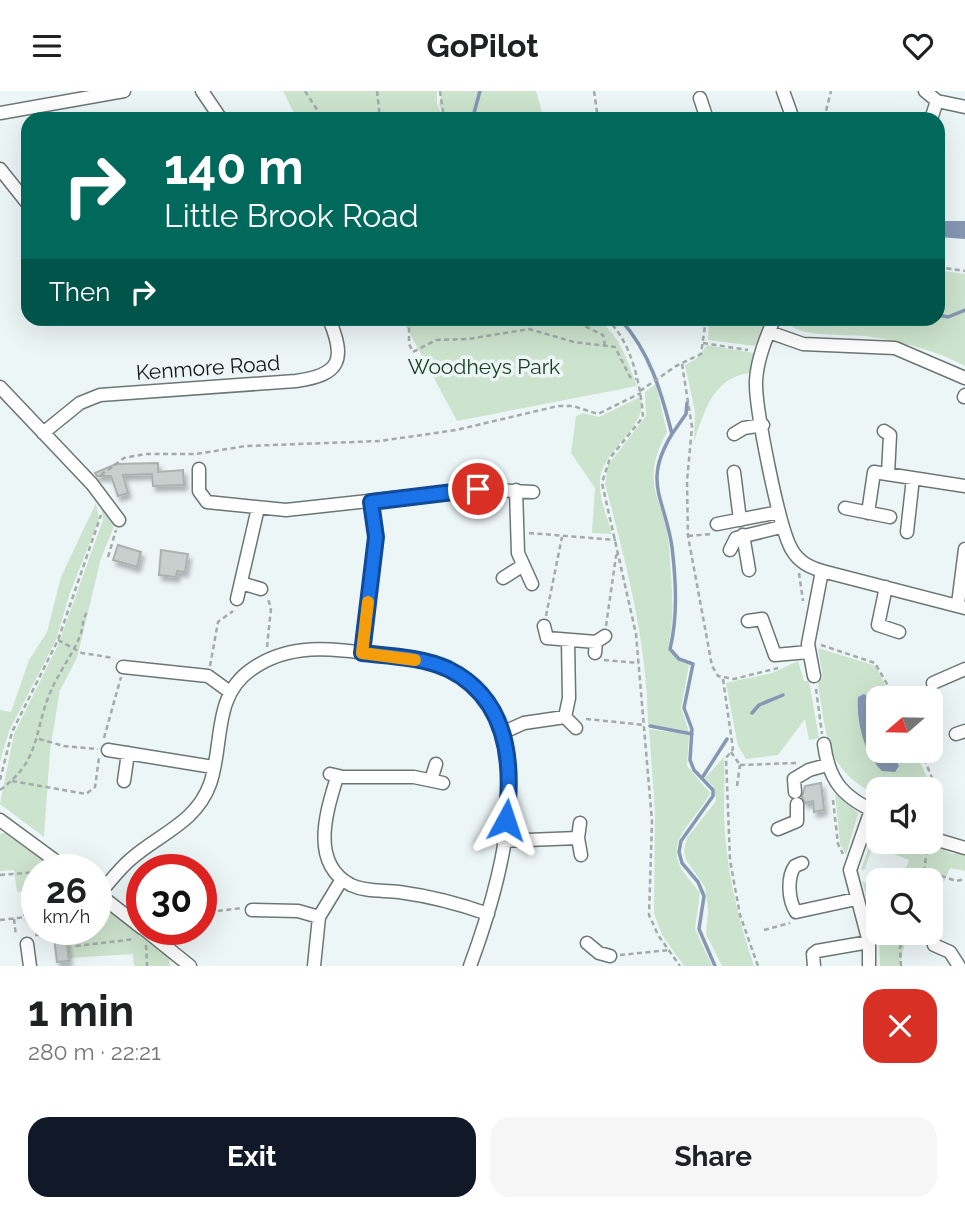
<!DOCTYPE html>
<html lang="en">
<head>
<meta charset="utf-8">
<style>
  body { margin:0; font-family:Raleway,sans-serif; background:#f6f6f6; color:#202124; height:100vh; display:flex; flex-direction:column; font-size:26px; white-space:nowrap }
  * { box-sizing:border-box; margin:0 }
  p { font-size:23px; color:#757577 }
  .icon { flex:none; width:38px; height:38px; fill:none; stroke:currentColor; stroke-width:2; stroke-linecap:round; stroke-linejoin:round }
  .map { position:relative; height:875px; overflow:hidden }
  .details { display:flex; flex-direction:column; background:#fff; flex:1 }
  .details>* { flex:none }
  .banner { position:absolute; left:21px; top:21px; width:924px; height:214px; border-radius:21px; box-shadow:0 7px 28px #0002; background:#00695c; color:#fff; overflow:hidden }
  .needle { width:46px; rotate:250deg }
  .buttons { position:absolute; left:866px; top:595px; display:grid; gap:14px }
  .buttons a { display:grid; place-items:center; width:77px; height:77px; border-radius:14px; background:#fff; box-shadow:0 7px 28px #0002; font-size:35px }
  .speed { position:absolute; left:21px; top:763px; display:flex; gap:14px; font-size:35px; font-weight:700; text-align:center }
  .speed>* { display:grid; place-content:center; width:91px; height:91px; border-radius:50%; background:#fff; box-shadow:0 7px 28px #0002; line-height:1 }
  .speed small { font-size:18px; font-weight:400 }
  .speed .limit { border:10px solid #d22; background:#fff; color:#111 }
  .pin { position:absolute; display:grid; place-items:center; width:60px; height:60px; color:#fff; margin:-30px; border:4px solid #fff; border-radius:50%; box-shadow:0 2px 7px #0007 }
  .me { position:absolute; width:77px; margin:-38px; rotate:5deg; stroke-linejoin:round; filter:drop-shadow(0 0 5px #0008) }
  .turn { display:flex; align-items:center; gap:24px; height:147px; padding:0 28px; font-size:32px }
  .turn .icon { width:91px; height:91px; stroke-width:2.5 }
  .turn b { display:block; font-size:49px; line-height:60px }
  .then { display:flex; align-items:center; height:66px; padding:0 28px; background:#0003; gap:14px; font-size:26px }
  .round { display:grid; place-items:center; flex:none; width:74px; height:74px; border-radius:21px; background:#f6f6f6 }
  .headline { display:flex; align-items:center; justify-content:space-between; height:119px; padding:0 28px }
  h1 { font-size:42px; font-weight:700; line-height:52px }
  .primary-button { display:flex; gap:14px; margin-top:auto; padding:14px 28px }
  .primary-button a { flex:1; height:80px; border-radius:21px; background:#111827; color:#fff; font-size:28px; font-weight:700; line-height:80px; text-align:center }
  .primary-button a+a { background:#f6f6f6; color:#202124 }
  header { display:flex; justify-content:space-between; align-items:center; height:91px; padding:0 28px; background:#fff; font-size:32px; font-weight:700 }
  .map>svg:first-child { display:block }
</style>
</head>
<body>
<header><svg class="icon" aria-label="menu" viewBox="0 0 24 24"><path d="M4 6h16M4 12h16M4 18h16"/></svg>GoPilot<svg class="icon" aria-label="heart" viewBox="0 0 24 24"><path d="M12 20l-8-8c-3-5 5-10 8-4 3-6 11-1 8 4z"/></svg></header>
<div class="map">
<svg width="965" height="875" viewBox="0 0 965 875">
  <defs>
    <filter id="shadow"><feDropShadow dx="3" dy="5" stdDeviation="2" flood-color="#0004"/></filter>
  </defs>
  <rect width="100%" height="100%" fill="#edf6f7"/>
  <!-- green -->
  <path fill="#cce3cd" d="M283 0H437V13L444 28H297Z
    M442 0H536L544 28H446L439 14Z
    M938 179 965 183V275C936 259 904 252 872 246 849 242 803 248 787 232L786 228H938Z
    M402 228H596C620 243 627 269 637 295L457 330Z
    M709 228H766L755 255 708 249Z
    M707 254 754 262 749 282C712 287 704 322 694 351L695 321 685 274 696 268Z
    M656 293 667 341C638 395 664 405 669 455 671 489 676 524 668 557L679 570 689 574 681 617 689 641 648 633C647 550 626 472 605 393L608 374 646 325 645 301Z
    M640 306C651 330 607 358 601 383 596 401 607 425 612 443L592 442 595 397 571 362 576 325 583 322 599 326Z
    M96 412 99 428 70 502 56 549 9 640 0 671V619L11 621 29 569 47 541 61 486Z
    M101 413 114 436 101 467 77 567 60 599 50 659 44 746 0 713 14 643 58 554 103 429Z
    M818 557 876 575 891 607H878V660H915L930 693 928 698H878V705C822 676 828 645 817 589L823 587Z
    M798 570 804 590H809L819 647 809 649 805 628 778 664 746 668 738 655 726 592 772 582Z
    M649 638 689 644 687 675 710 702C699 726 666 747 680 775 685 785 694 793 700 802L695 838 712 875H684L662 844 654 822 655 720Z
    M724 666C725 684 724 702 724 720 725 774 737 825 754 875H722L706 843 708 819 705 796 686 769 684 759 687 747 716 710 714 696 705 687Z
    M835 703 858 722 846 764 840 753Z
    M878 732V751H927L952 763 965 762V780L950 777 944 791 930 786 928 789H901L909 769 873 755 864 780 861 778Z
    M10 741 58 779H37V799L17 801 14 779 0 780V743Z
    M862 790 878 797V842Z
    M96 809 169 866 170 875H134L133 863 69 867 64 838H96Z
    M879 842H908L899 875H880Z"/>
  <!-- water -->
  <path fill="#8597b3" d="M938 130H965V148L938 146Z
    M864 603C883 614 878 641 878 660H891L899 675 895 681 882 680C864 663 856 630 858 606Z"/>
  <g fill="none" stroke-linecap="round" stroke-linejoin="round">
    <!-- stream -->
    <path stroke="#8597b3" stroke-width="3.5" d="M476 28 474 22 480 0
      M938 224 948 226 965 219
      M620 228C650 261 661 300 672 343 642 392 665 407 672 456 676 490 678 525 670 558L679 568 693 573 684 617 692 638 690 669 694 679 713 699V705L681 750 679 761 682 772 698 791 704 805 699 838 715 875
      M672 343 686 323 687 312
      M752 622 759 614 783 604
      M650 635 692 643
      M702 687 727 648"/>
  </g>
  <!-- building -->
  <path fill="#c7d0cd" stroke="#a9b2af" stroke-width="2" filter="url(#shadow)" d="M158 372V381L183 379 184 394 153 395 152 383 123 384 128 402 118 405 111 385H97L95 382 116 373Z
    M118 454 141 461 137 476 113 469Z
    M161 459 188 463 185 481 177 480 176 486 159 484Z
    M821 692 824 719 814 721 813 710 805 712 802 706 805 695Z
    M37 809V823L24 824 23 810Z
    M53 838H65L69 870 57 871Z"/>
  <g fill="none" stroke-linecap="round" stroke-linejoin="round">
    <!-- minor casing -->
    <g stroke="#6d7676" stroke-width="15">
      <path id="minor" d="M202 0 221 28
        M783 0 793 28
        M925 0 937 10 965 16
        M700 7 707 28
        M0 22 124 0
        M931 28 937 10
        M0 78 28 113
        M774 228C766 247 757 269 756 290 755 316 779 438 792 459 799 471 809 476 822 480L965 517
        M769 241 803 253 895 257 965 287
        M0 296 92 393 119 429
        M964 306 965 304
        M884 340 890 344 888 383
        M43 342 80 312 100 304 296 290C341 284 346 268 329 228
        M734 343 744 337 763 334
        M199 378V400L207 411 286 419 478 398 533 401
        M734 381 740 429
        M516 399 518 462 532 493
        M845 417 890 426
        M868 422 874 381 965 395
        M717 433 779 421
        M907 441 913 387
        M743 444 749 479
        M730 459 736 447 781 436
        M503 487 522 475
        M241 492 261 498
        M886 496 878 534 899 541
        M237 508 258 417
        M958 513 965 458
        M748 530 762 528 775 564 808 561
        M544 535 547 547 596 551
        M568 549 569 607 565 626 576 637
        M362 562 376 446 371 411
        M595 562 596 551 605 545
        M123 576 208 585 230 601
        M814 585 808 553 822 480
        M933 592 965 578
        M504 641 524 632 565 626
        M956 643 965 640
        M824 653C829 691 844 707 878 722
        M108 659 213 676
        M330 683 343 686H414L443 692
        M337 686C327 719 309 772 351 794 366 801 383 799 399 801 429 805 460 813 488 823
        M431 689 436 673
        M124 690 128 662
        M795 701 794 688 809 679 827 674
        M0 729 68 779
        M580 732 578 747 581 764
        M778 738 797 730V713
        M931 747 965 757
        M503 750 578 747
        M802 772 795 775C787 786 788 809 796 821L856 808
        M96 801 142 837
        M99 803C109 792 119 778 131 768 159 743 196 732 210 693 224 653 212 605 252 578 289 552 331 557 374 563 398 566 424 568 446 578 552 624 500 794 470 875
        M252 819 298 820 319 826
        M144 838 190 875
        M587 852 599 862 610 865
        M27 853 30 875
        M934 854 950 861 959 875
        M314 875 319 826 342 788
        M814 875 813 863 817 860 869 851
        M869 875V851L850 779 871 719"/>
    </g>
    <!-- path -->
    <path stroke="#a3aaab" stroke-width="2.5" stroke-dasharray="5 3.5" stroke-linecap="butt" d="M305 0 323 28
      M377 0 380 28
      M440 0 444 28
      M594 0 598 28
      M824 28 831 0
      M938 176 965 180
      M409 228V253L413 261 436 249 468 248 529 238 574 251 615 256 630 286 636 288
      M570 228 603 244 605 255
      M606 228C631 248 641 295 643 326L610 367 602 392 636 543 652 730 649 824 658 844 680 875
      M703 252 748 259
      M682 273 692 336 687 390 688 445 712 575 718 585 734 588 778 577
      M640 300 676 275 701 263 706 228
      M101 384 124 367 145 363H196L246 355 380 350 456 339 558 315H573L598 323 641 302
      M529 442 616 449
      M688 445 712 443
      M108 466 116 439
      M799 482 803 510
      M546 525 562 446
      M606 535 616 465 619 461
      M58 549 82 562 114 567
      M821 554 875 572 895 607
      M267 556 271 517 268 508
      M604 569 639 572
      M210 575 218 531 233 520
      M723 588 733 658 726 667 730 769 740 824 758 875
      M816 598 822 643
      M586 628 645 634
      M104 647 121 586
      M39 648 64 655 98 658
      M921 660 932 687 931 698
      M731 661 740 674
      M740 674 796 672
      M0 689 12 641 58 549 101 424
      M12 690 86 703 95 696 99 667
      M737 695 740 674
      M0 699C41 669 33 643 50 602 58 582 72 565 80 545 84 535 81 529 88 520
      M833 709 838 753 843 763
      M925 779 956 790 965 788
      M0 784 37 781
      M923 789 927 758
      M201 822 242 817
      M14 828 16 845
      M0 829 36 825 37 831
      M73 838 76 855 135 848
      M764 839 790 832
      M35 844H39L38 838
      M176 849 185 838
      M146 854 147 875
      M620 864 669 859
      M901 875 900 857 905 842"/>
    <!-- minor -->
    <use href="#minor" stroke="#fff" stroke-width="12"/>
  </g>
  <g fill="none" stroke-linecap="round" stroke-linejoin="round">
    <!-- route casing -->
    <g stroke="#114b97" stroke-width="18">
      <path id="route" d="M478 398 371 411 376 446 362 562C390 565 422 566 448 578 507 607 514 670 506 729"/>
    </g>
    <!-- route -->
    <use href="#route" stroke="#1a73e8" stroke-width="12"/>
    <!-- slow -->
    <path stroke="#f59e0b" stroke-width="12" d="M368 511 362 562 415 569"/>
  </g>
  <g text-anchor="middle" stroke-width="7" stroke-linejoin="round" paint-order="stroke">
    <!-- park labels -->
    <g font-size="21" fill="#17411e" stroke="#edf6f7">
      <text x="484" y="283">Woodheys Park</text>
    </g>
    <!-- street labels -->
    <g font-size="21" fill="#151919" stroke="#edf6f7">
      <text transform="translate(208 277) rotate(-4)" y="7">Kenmore Road</text>
    </g>
  </g>
</svg>
<div class="buttons">
<a><svg class="needle" viewBox="-14 -14 28 28"><path d="M0-13l5 13h-10z" fill="#e53935"/><path d="M0 13l5-13h-10z" fill="#757577"/></svg></a>
<a><svg class="icon" aria-label="sound" viewBox="0 0 24 24"><path d="M4 9h4l5-4v14l-5-4H4zM17 9q2 3 0 6"/></svg></a>
<a><svg class="icon" aria-label="search" viewBox="0 0 24 24"><circle cx="10" cy="10" r="6"/><path d="M15 15l6 6"/></svg></a>
</div>
<div class="speed"><div>26<small>km/h</small></div><div class="limit">30</div></div>
<div class="pin" style="left:478px;top:398px;background:#d93025"><svg class="icon" aria-label="arrive" viewBox="0 0 24 24"><path d="M6 21V4h12l-3 4 3 4H6"/></svg></div>
<svg class="me" style="left:506px;top:729px" viewBox="-20 -20 40 40"><path d="M0-17L14 15 0 8-14 15z" fill="#1a73e8" stroke="#fff" stroke-width="4"/></svg>
<div class="banner">
<div class="turn"><svg class="icon" aria-label="right" viewBox="0 0 24 24"><path d="M7 20v-9h11M14 6l5 5-5 5"/></svg><div><b>140 m</b>Little Brook Road</div></div>
<div class="then">Then<svg class="icon" aria-label="right" viewBox="0 0 24 24"><path d="M7 20v-9h11M14 6l5 5-5 5"/></svg></div>
</div>
</div>
<section class="details">
<div class="headline"><div><h1>1 min</h1><p>280 m · 22:21</p></div><a class="round" style="background:#d93025;color:#fff"><svg class="icon" aria-label="close" viewBox="0 0 24 24"><path d="M6 6l12 12M18 6L6 18"/></svg></a></div>
<div class="primary-button"><a>Exit</a><a>Share</a></div>
</section>
</body>
</html>
